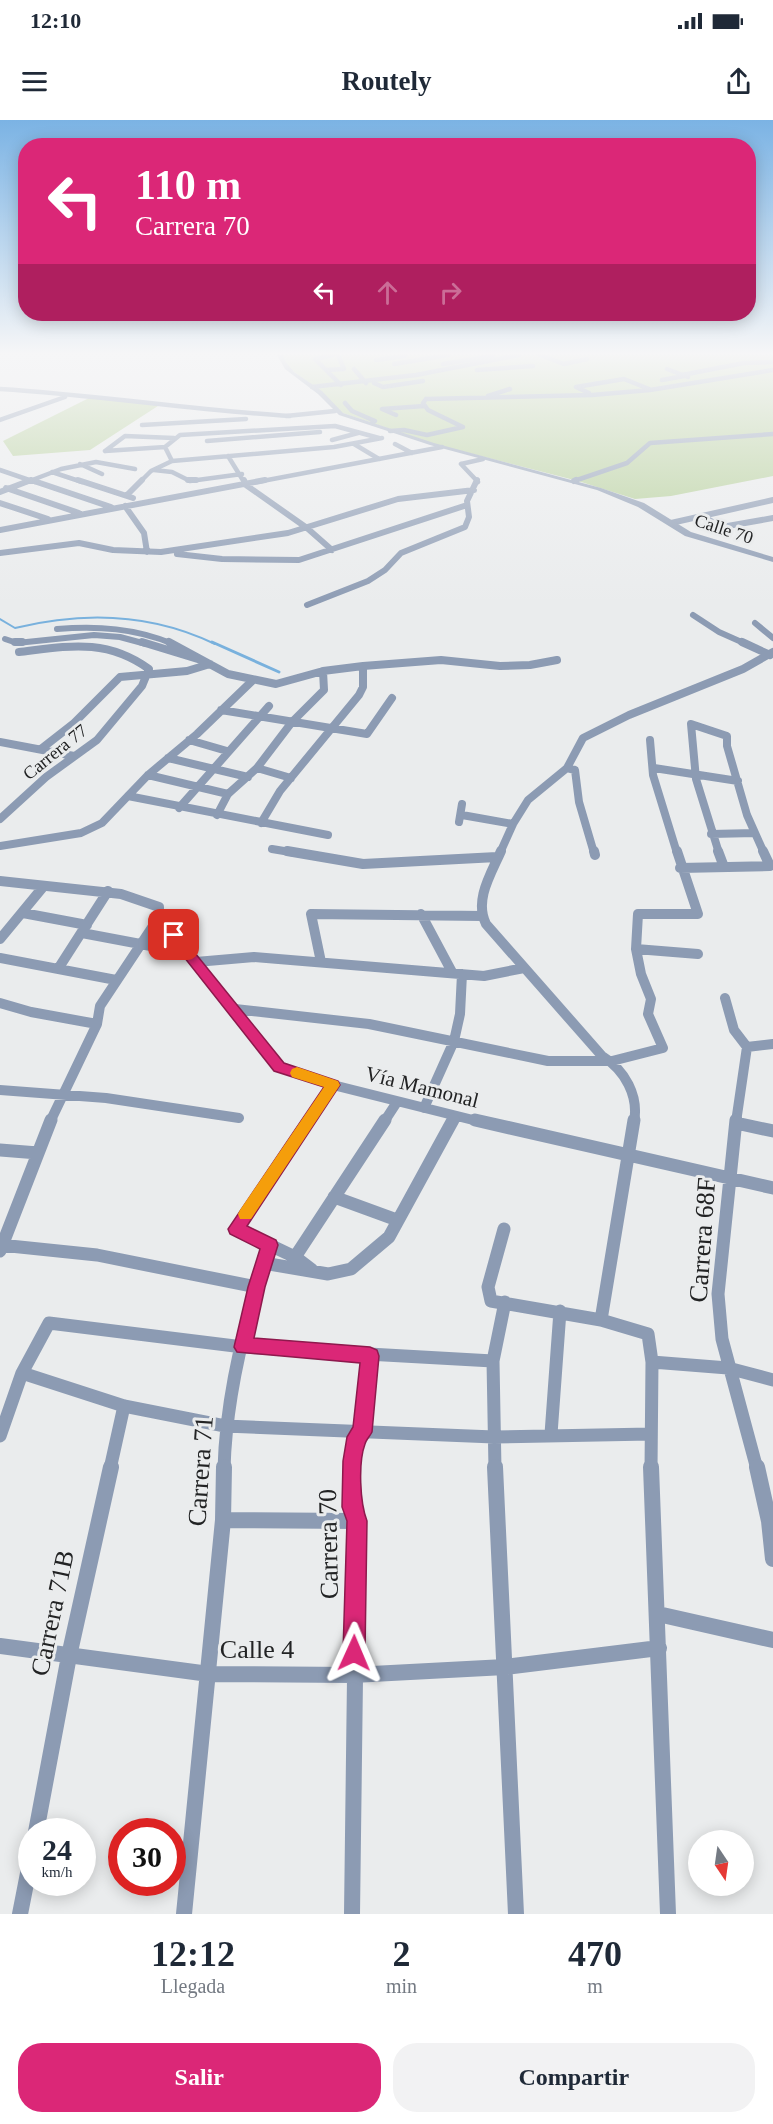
<!DOCTYPE html>
<html lang="es">
<head>
<meta charset="utf-8">
<style>
  body { margin:0; font-family:"Times New Roman",serif; background:#f2f2f3; color:#1f2937; height:100vh; display:flex; flex-direction:column; font-size:22px; white-space:nowrap }
  * { box-sizing:border-box; margin:0 }
  p { font-size:20px; color:#747a83 }
  .icon { flex:none; width:33px; height:33px; fill:none; stroke:currentColor; stroke-width:2; stroke-linecap:round; stroke-linejoin:round }
  .map { position:relative; height:1794px; overflow:hidden }
  .sheet { display:flex; flex-direction:column; background:#fff; flex:1 }
  .sheet>* { flex:none }
  .top-card { position:absolute; left:18px; top:18px; width:738px; height:183px; border-radius:24px; box-shadow:0 3px 15px #0003; background:#db2777; color:#fff; overflow:hidden }
  .needle { width:39px; rotate:167deg }
  .controls { position:absolute; left:688px; top:1710px; display:grid; gap:12px }
  .controls a { display:grid; place-items:center; width:66px; height:66px; border-radius:50%; background:#fff; box-shadow:0 3px 15px #0003; font-size:30px }
  .speed { position:absolute; left:18px; top:1698px; display:flex; gap:12px; font-size:30px; font-weight:700; text-align:center }
  .speed>* { display:grid; place-content:center; width:78px; height:78px; border-radius:50%; background:#fff; box-shadow:0 3px 15px #0003; line-height:1 }
  .speed small { font-size:15px; font-weight:400 }
  .speed .limit { border:9px solid #d22; background:#fff; color:#111 }
  .pin { position:absolute; display:grid; place-items:center; width:51px; height:51px; color:#fff; margin:-26px; border-radius:12px; box-shadow:0 3px 9px #0006 }
  .me { position:absolute; width:66px; margin:-33px; rotate:1deg; stroke-linejoin:round; filter:drop-shadow(0 0 4px #0008) }
  .turn { display:flex; align-items:center; gap:21px; height:126px; padding:0 18px; font-size:27px }
  .turn .icon { width:78px; height:78px; stroke-width:2.5 }
  .turn b { display:block; font-size:42px; line-height:51px }
  .lanes { display:flex; align-items:center; height:57px; padding:0 18px; background:#0003; justify-content:center; gap:30px; direction:ltr }
  .lanes .off { opacity:.35 }
  .eta { display:flex; justify-content:space-evenly; align-items:center; height:102px; text-align:center }
  .eta b { font-size:36px; font-weight:700; line-height:42px }
  .action { display:flex; gap:12px; margin-top:auto; padding:12px 18px }
  .action a { flex:1; height:69px; border-radius:24px; background:#db2777; color:#fff; font-size:24px; font-weight:700; line-height:69px; text-align:center }
  .action a+a { background:#f2f2f3; color:#1f2937 }
  .status { display:flex; justify-content:space-between; align-items:center; height:42px; padding:0 30px; background:#fff; direction:ltr }
  .status svg { height:16px; fill:currentColor }
  header { display:flex; justify-content:space-between; align-items:center; height:78px; padding:0 18px; background:#fff; font-size:27px; font-weight:700 }
  .map>svg:first-child { display:block }
</style>
</head>
<body>
<div class="status"><b>12:10</b><svg viewBox="0 0 49 12"><path d="M0 12V9h3v3zM5 12V6h3v6zM10 12V3h3v9zM15 12V0h3v12zM26 1h20v11H26zM47 4h2v5h-2z"/></svg></div>
<header><svg class="icon" aria-label="menu" viewBox="0 0 24 24"><path d="M4 6h16M4 12h16M4 18h16"/></svg>Routely<svg class="icon" aria-label="share" viewBox="0 0 24 24"><path d="M12 15V3M7 8l5-5 5 5M5 13v7h14v-7"/></svg></header>
<div class="map">
<svg width="773" height="1794" viewBox="0 0 773 1794">
  <rect width="100%" height="100%" fill="#eaeced"/>
  <!-- green -->
  <path fill="#b4cf97" d="M282 235H773V356L671 376 635 379 578 361 434 324 337 291 314 267 285 245Z
    M93 276 161 284 90 330 13 336 3 321Z"/>
  <g fill="none" stroke-linecap="round" stroke-linejoin="round">
    <!-- stream-far1 -->
    <path stroke="#79b1dd" stroke-width="2" d="M0 499 15 508C84 491 151 493 215 524"/>
    <!-- stream -->
    <path stroke="#79b1dd" stroke-width="3" d="M212 522 279 552"/>
    <!-- minor-far5 -->
    <path stroke="#8c9bb3" stroke-width="4.5" d="M333 235 315 239 341 265
      M540 235 564 244 587 239
      M376 240 405 236
      M394 244 448 235
      M443 244 493 236
      M354 249 366 263
      M667 249 688 257
      M326 250 344 249 338 235
      M477 250 533 246
      M682 255 744 243 773 242
      M662 260 684 256
      M374 263 383 267 423 261
      M312 267 416 255 519 235
      M0 269C97 275 193 290 290 296
      M589 273 576 267 624 259 649 269
      M488 276 510 269
      M426 279 592 275 650 270 773 250
      M345 283 352 291 375 301 372 303
      M396 295 382 289 424 286
      M286 296 335 291
      M0 300 65 277
      M142 305 246 299
      M390 311 404 310 427 315 463 307 428 290 423 283 426 279
      M332 320 358 313
      M207 321 320 312
      M354 324 379 339
      M395 324 412 333
      M105 331 125 316 174 318
      M105 331 165 327
      M228 336 244 362
      M172 341 165 327 180 315 335 306 379 318
      M80 344 102 354
      M461 344 483 339
      M461 344 478 362
      M0 350 35 362
      M154 350 172 352 190 361 242 354
      M52 352 82 362
      M574 361 627 343 650 323 773 314
      M27 362 61 349 96 342 135 349
      M140 362 151 351 172 341 334 327 382 318
      M257 362 442 327"/>
    <!-- minor-far4 -->
    <path stroke="#8c9bb3" stroke-width="6" d="M31 360 111 387
      M78 360 133 378
      M188 360H196
      M244 360 246 365 307 408 332 430
      M574 361 576 360
      M6 368 79 393
      M0 372 31 360
      M127 375 142 360
      M0 383 48 399
      M125 386 144 413 147 432
      M704 397 722 407 773 398
      M671 403 773 380
      M0 410 265 360
      M0 433 79 423 113 430 161 432 288 413 398 379 474 370
      M177 434 222 439 299 440 467 385
      M307 485 368 461 385 450 401 433 465 407 469 397 467 381 477 360
      M693 495 719 512 746 524
      M755 503 773 518
      M57 509C98 506 135 508 173 524
      M5 519 17 523 94 515 120 517 146 524"/>
    <!-- minor-far3 -->
    <path stroke="#8c9bb3" stroke-width="8" d="M15 522H22
      M142 522 201 540
      M169 522 228 554 276 564 323 551 363 546 441 540 500 546 530 545 557 540
      M742 522 770 535
      M221 590 367 614 392 578
      M189 620 227 631
      M650 620 653 655 677 733
      M0 622 74 636
      M41 629 73 604 120 557 187 551 210 544
      M168 638 248 657
      M257 648 291 658
      M567 648 575 650 579 682 594 733
      M654 648 738 661
      M148 655 228 674
      M128 676 328 715
      M179 688 269 586
      M217 695 228 674 257 648 292 602 324 570 323 551
      M462 695 513 704
      M0 699 46 657 97 620 142 566 149 549C106 518 69 526 19 532
      M459 702 462 684
      M261 703 280 671 359 575 363 567V546
      M711 714 755 713
      M0 726 81 713 102 703 148 655 197 614 252 561
      M272 729 296 733
      M500 733 513 704 528 680 567 648 583 618 629 595 743 549 773 532
      M719 733 696 659 691 604 727 616V626L747 695 764 733"/>
    <!-- minor-far2 -->
    <path stroke="#8c9bb3" stroke-width="10" d="M287 731 363 744 497 737
      M501 731C491 754 474 780 486 804L602 936C625 950 639 976 634 1002
      M594 731 595 735
      M718 731 724 747
      M680 748 770 746 763 731
      M0 761 121 774 159 787V797L279 947 333 965 481 1002
      M23 793 87 805
      M421 794 452 852
      M82 813 188 833
      M0 819 43 767
      M636 829 698 834
      M0 838 116 860
      M196 842 254 837 484 856 524 848
      M321 842 311 794 482 796
      M58 849 108 771
      M725 878 734 910 747 927 736 1002
      M0 883 31 892 97 904
      M235 889 369 904 548 941H612L663 928 648 894 651 879 641 854 636 829 638 794H698L677 731
      M747 927 773 924
      M0 970 106 978 239 998
      M424 988 454 921 460 894 462 854
      M50 1002 97 904 100 886 159 797
      M308 1002 333 965
      M384 1002 397 982
      M452 1002 455 996"/>
    <!-- minor-far1 -->
    <path stroke="#8c9bb3" stroke-width="13" d="M309 1000 236 1109 295 1137 312 1150
      M475 1000 773 1068
      M736 1000 718 1174 722 1219 757 1349
      M736 1003 773 1011
      M0 1030 38 1033
      M334 1077 397 1100
      M504 1109 488 1167 491 1181 601 1200 648 1214 652 1242 651 1349
      M0 1125 97 1135 256 1167
      M0 1131 51 1000
      M295 1137 385 1000
      M263 1143 328 1154 351 1149 389 1117 453 1000
      M601 1200 634 1000
      M652 1242 728 1248 773 1260
      M22 1253 124 1286 225 1306 494 1317 650 1314
      M551 1314 560 1191
      M0 1316 22 1253 49 1203 243 1227 493 1241
      M110 1349 124 1286
      M224 1349C226 1274 246 1196 270 1125
      M353 1349 356 1317 362 1312 370 1236
      M495 1349 493 1241 505 1182"/>
    <!-- minor -->
    <path stroke="#8c9bb3" stroke-width="16" d="M495 1347 516 1794
      M651 1347 668 1794
      M757 1347 769 1401 773 1439
      M223 1400 357 1401
      M658 1494 773 1520
      M0 1526 209 1554 353 1555 505 1547 659 1528
      M36 1712 69 1536 111 1347
      M20 1794 32 1733
      M184 1794 223 1400 224 1347
      M352 1794 357 1401 351 1387 353 1347"/>
    <!-- tertiary -->
    <path fill="#8c9bb3" fill-rule="evenodd" d="M277 235H283L285 241 294 252 322 271 343 293 434 323 601 368 644 383 691 412 773 437V442L685 416 638 387 597 370 430 325 339 295 318 274 285 249Z"/>
  </g>
  <!-- sky -->
  <linearGradient id="sky" x2="0" y2="1"><stop stop-color="#7bb3e4"/><stop offset="0.48" stop-color="#f6f6f7"/><stop offset="1" stop-color="#f6f6f7" stop-opacity="0"/></linearGradient>
  <rect width="773" height="486" fill="url(#sky)"/>
  <!-- route -->
  <path fill="#db2777" stroke="#8e194d" stroke-width="1.5" d="M174 811 178 812 284 943 338 961 340 965 247 1106 276 1120 278 1125 265 1167 254 1218 370 1227 377 1230 379 1236 372 1312C370 1316 366 1320 365 1324 358 1343 360 1383 367 1401L365 1533 361 1540 354 1543 346 1540 343 1533 347 1401 342 1387 343 1341 347 1317 353 1307 360 1243 237 1232 234 1227 248 1167 260 1129 230 1114 228 1109 324 967 274 951 169 818V812Z"/>
  <!-- slow -->
  <path fill="#f59e0b" d="M297 947 338 961 340 965 251 1099H240L238 1094 240 1090 324 967 292 957 290 953 292 949Z"/>
  <g text-anchor="middle" stroke-width="6" stroke-linejoin="round" paint-order="stroke">
    <!-- far-street labels -->
    <g font-size="18" fill="#222324" stroke="#eaeced">
      <text transform="translate(724 409) rotate(18)" y="6">Calle 70</text>
      <text transform="translate(55 632) rotate(-39)" y="6">Carrera 77</text>
    </g>
    <!-- street labels -->
    <g font-size="21" fill="#222324" stroke="#eaeced">
      <text transform="translate(422 967) rotate(14)" y="7">Vía Mamonal</text>
    </g>
    <!-- near-street labels -->
    <g font-size="26" fill="#222324" stroke="#eaeced">
      <text transform="translate(702 1120) rotate(-86)" y="9">Carrera 68F</text>
      <text transform="translate(200 1351) rotate(-86)" y="9">Carrera 71</text>
      <text transform="translate(328 1424) rotate(-91)" y="9">Carrera 70</text>
      <text transform="translate(52 1493) rotate(-78)" y="9">Carrera 71B</text>
      <text x="257" y="1538">Calle 4</text>
    </g>
  </g>
</svg>
<div class="controls">
<a><svg class="needle" viewBox="-14 -14 28 28"><path d="M0-13l5 13h-10z" fill="#e53935"/><path d="M0 13l5-13h-10z" fill="#747a83"/></svg></a>
</div>
<div class="speed"><div>24<small>km/h</small></div><div class="limit">30</div></div>
<div class="pin" style="left:174px;top:815px;background:#d93025"><svg class="icon" aria-label="arrive" viewBox="0 0 24 24"><path d="M6 21V4h12l-3 4 3 4H6"/></svg></div>
<svg class="me" style="left:354px;top:1533px" viewBox="-20 -20 40 40"><path d="M0-17L14 15 0 8-14 15z" fill="#db2777" stroke="#fff" stroke-width="4"/></svg>
<div class="top-card">
<div class="turn"><svg class="icon" aria-label="left" viewBox="0 0 24 24"><path d="M17 20v-9H6M10 6l-5 5 5 5"/></svg><div><b>110 m</b>Carrera 70</div></div>
<div class="lanes"><svg class="icon" aria-label="left" viewBox="0 0 24 24"><path d="M17 20v-9H6M10 6l-5 5 5 5"/></svg><svg class="icon off" aria-label="ahead" viewBox="0 0 24 24"><path d="M12 20V5M6 11l6-6 6 6"/></svg><svg class="icon off" aria-label="right" viewBox="0 0 24 24"><path d="M7 20v-9h11M14 6l5 5-5 5"/></svg></div>
</div>
</div>
<section class="sheet">
<div class="eta">
<div><b>12:12</b><p>Llegada</p></div>
<div><b>2</b><p>min</p></div>
<div><b>470</b><p>m</p></div>
</div>
<div class="action"><a>Salir</a><a>Compartir</a></div>
</section>
</body>
</html>
